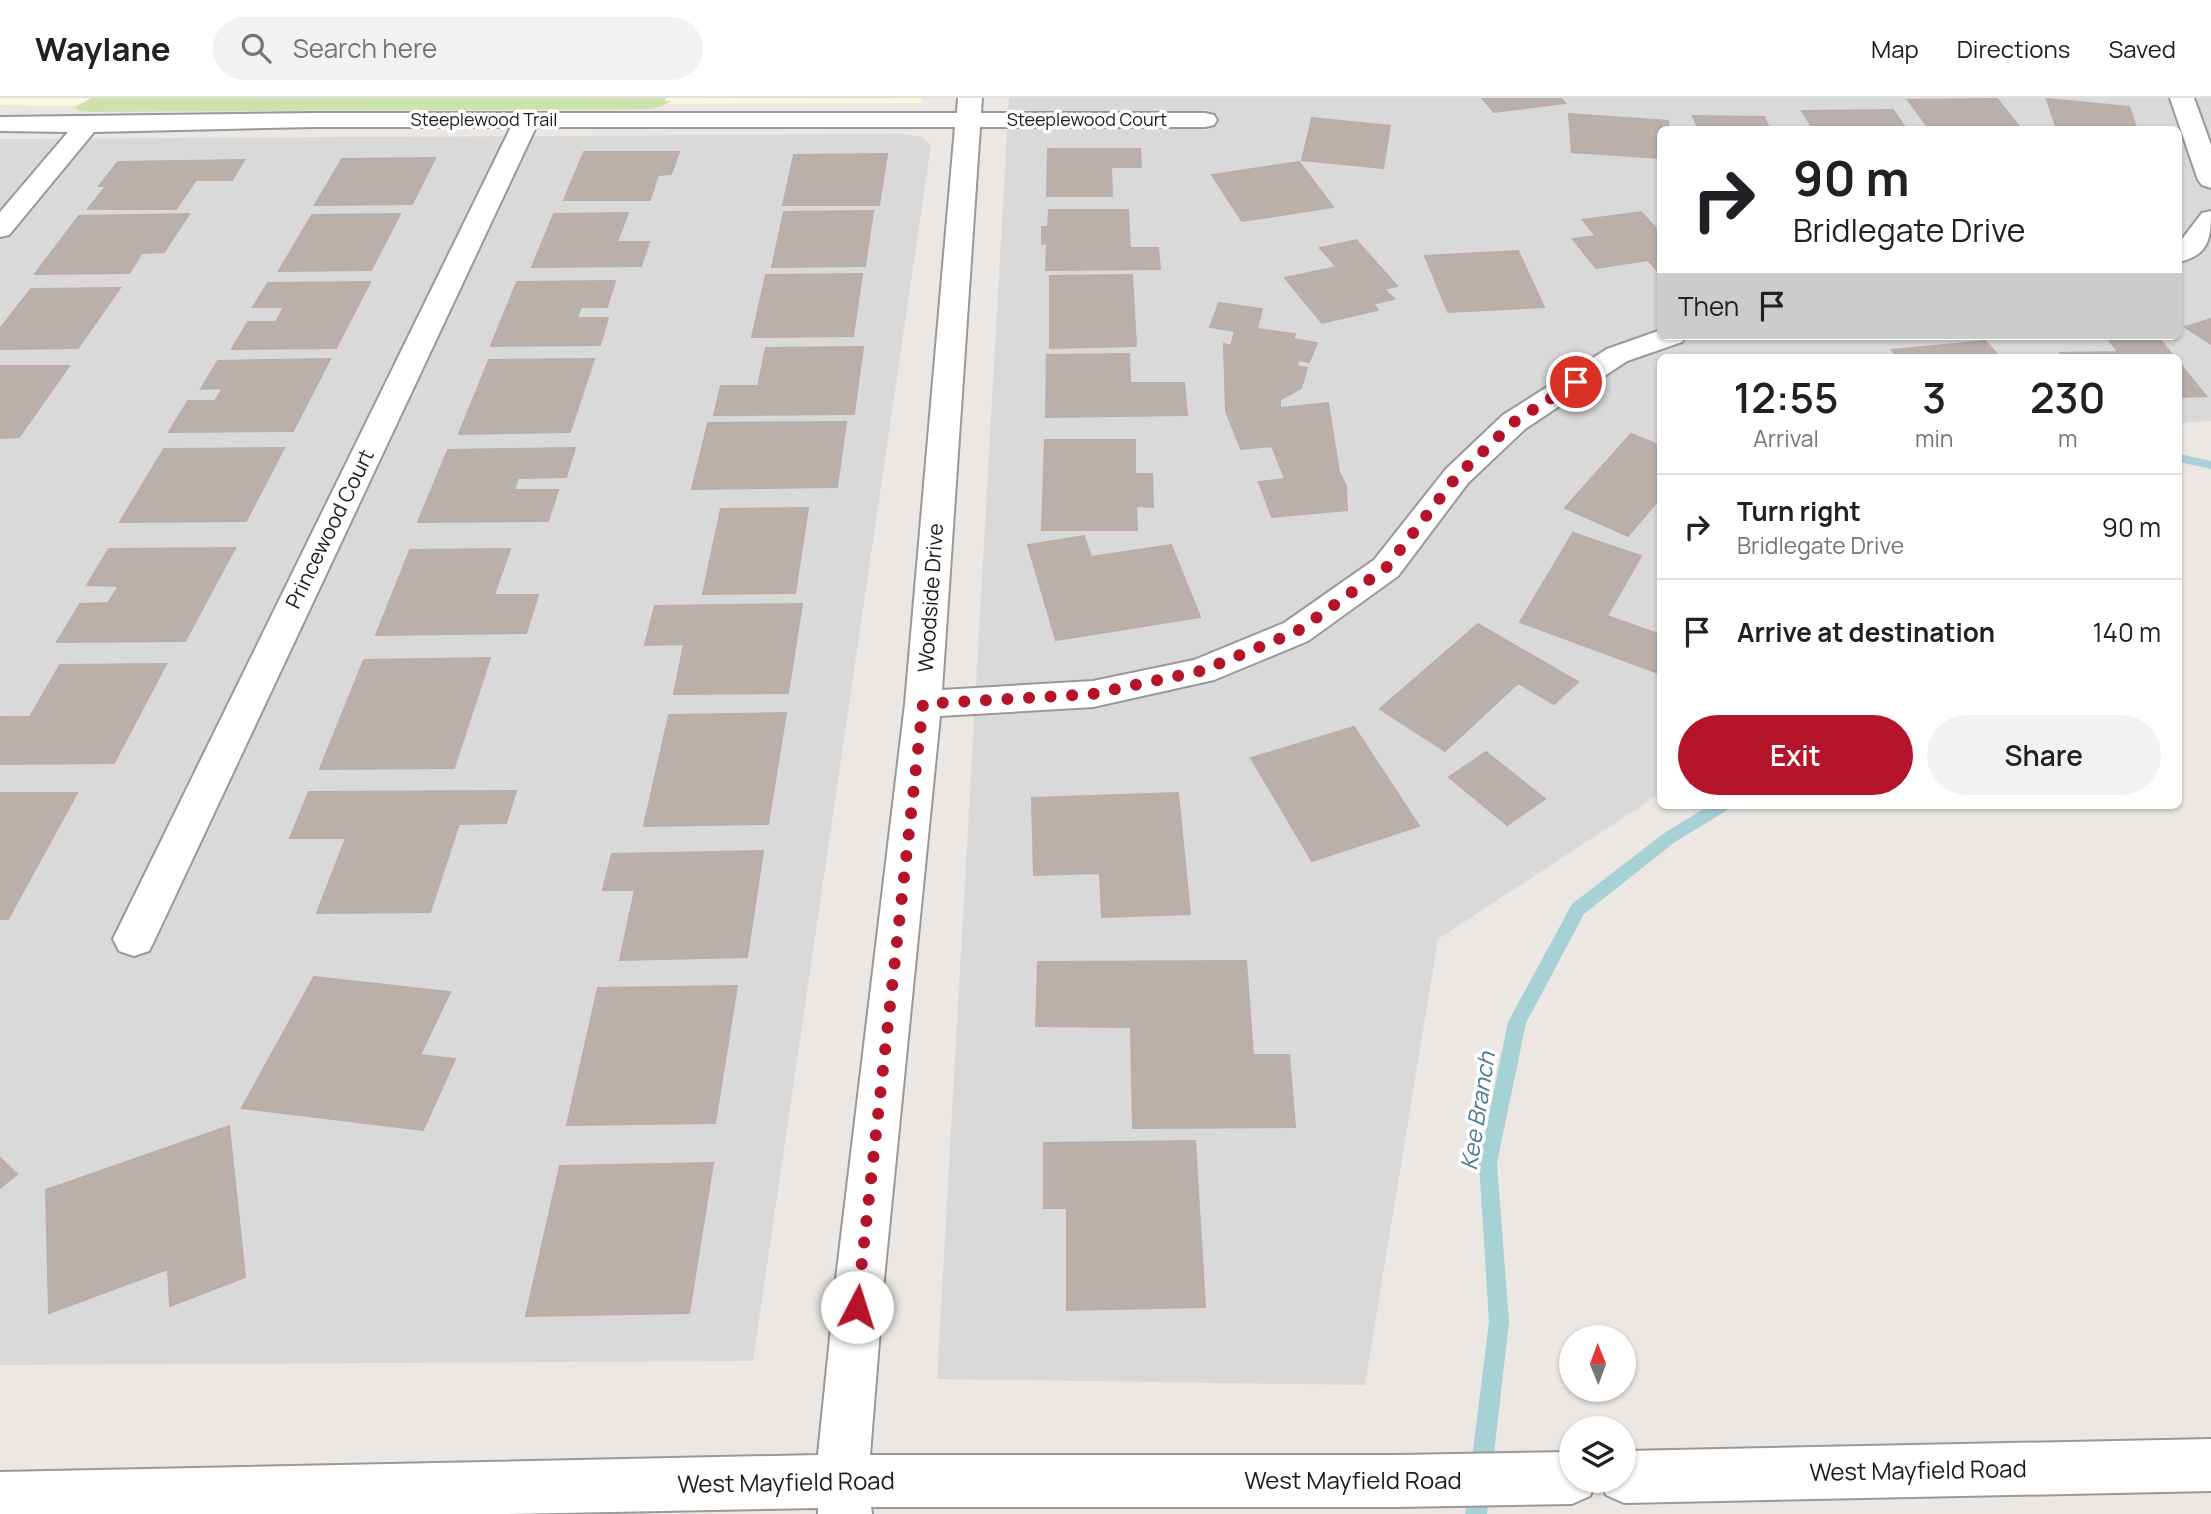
<!DOCTYPE html>
<html lang="en">
<head>
<meta charset="utf-8">
<style>
  body { margin:0; font-family:Manrope,sans-serif; background:#f2f2f2; color:#202124; height:100vh; display:flex; flex-direction:column; font-size:26px; white-space:nowrap }
  * { box-sizing:border-box; margin:0 }
  p { font-size:23px; color:#757577 }
  .icon { flex:none; width:38px; height:38px; fill:none; stroke:currentColor; stroke-width:2; stroke-linecap:round; stroke-linejoin:round }
  .map { position:relative; flex:1; overflow:hidden }
  .panel { position:absolute; left:1657px; top:256px; width:525px; height:455px; display:flex; flex-direction:column; background:#fff; border-radius:10px; box-shadow:0 2px 5px #0004 }
  .panel>* { flex:none }
  .hud { position:absolute; left:1657px; top:28px; width:525px; height:214px; border-radius:10px; box-shadow:0 2px 5px #0004; background:#fff; color:#202124; overflow:hidden }
  .needle { width:46px; rotate:359deg }
  .buttons { position:absolute; left:1559px; top:1227px; display:grid; gap:14px }
  .buttons a { display:grid; place-items:center; width:77px; height:77px; border-radius:50%; background:#fff; box-shadow:0 2px 5px #0004; font-size:35px }
  .pin { position:absolute; display:grid; place-items:center; width:60px; height:60px; color:#fff; margin:-30px; border:4px solid #fff; border-radius:50%; box-shadow:0 2px 7px #0007 }
  .me { position:absolute; width:77px; margin:-38px; rotate:5deg; stroke-linejoin:round; filter:drop-shadow(0 0 5px #0008) }
  .turn { display:flex; align-items:center; gap:24px; height:147px; padding:0 21px; font-size:32px }
  .turn .icon { width:91px; height:91px; stroke-width:2.5 }
  .turn b { display:block; font-size:49px; line-height:60px }
  .then { display:flex; align-items:center; height:66px; padding:0 21px; background:#0003; gap:14px; font-size:26px }
  .eta { display:flex; justify-content:space-evenly; align-items:center; height:119px; text-align:center }
  .eta b { font-size:42px; font-weight:600; line-height:49px }
  .primary-button { display:flex; gap:14px; margin-top:auto; padding:14px 21px }
  .primary-button a { flex:1; height:80px; border-radius:42px; background:#b51329; color:#fff; font-size:28px; font-weight:600; line-height:80px; text-align:center }
  .primary-button a+a { background:#f2f2f2; color:#202124 }
  ul { padding:0; list-style:none }
  li { display:flex; align-items:center; gap:21px; height:105px; padding:0 21px; border-top:2px solid #e0e0e0 }
  li div { flex:1 }
  li b { display:block; font-size:26px }
  li em { font-style:normal }
  header { display:flex; align-items:center; gap:42px; box-sizing:border-box; height:98px; padding:0 35px; background:#fff; border-bottom:2px solid #e0e0e0 }
  header strong { font-size:33px }
  nav { display:flex; gap:38px; margin-inline-start:auto; font-size:24px }
  .search { width:490px; height:63px; background:#f2f2f2; display:flex; align-items:center; gap:18px; box-sizing:border-box; padding:0 24px; border-radius:38px; color:#757577; font-size:26px }
  .map>svg:first-child { display:block }
</style>
</head>
<body>
<header>
<strong>Waylane</strong>
<div class="search"><svg class="icon" aria-label="search" viewBox="0 0 24 24"><circle cx="10" cy="10" r="6"/><path d="M15 15l6 6"/></svg>Search here</div>
<nav><a>Map</a><a>Directions</a><a>Saved</a></nav>
</header>
<div class="map">
<svg width="2211" height="1416" viewBox="0 0 2211 1416">
  <rect width="100%" height="100%" fill="#ece7e2"/>
  <!-- residential -->
  <path fill="#dad9d9" fill-rule="evenodd" d="M1009 0H2211V323L2179 325V259H1661V695L1438 841 1365 1287 937 1281ZM1661 32H2179V238H1661Z
    M903 36 923 39 931 47 753 1263 0 1267V41Z"/>
  <!-- education -->
  <path fill="#fbf7dc" d="M0 0H922V5L93 8 0 7Z"/>
  <!-- grass -->
  <path fill="#cee2ac" d="M91 0H666L665 3H672L660 9 648 11 89 14 79 13 75 9Z"/>
  <g fill="none" stroke-linecap="round" stroke-linejoin="round">
    <!-- stream -->
    <path fill="#a6d2d6" fill-rule="evenodd" d="M2179 356 2211 363V371L2179 364Z
      M1710 707H1731L1729 711 1675 744 1584 816 1526 925 1497 1065 1509 1224 1487 1416H1465L1489 1224 1479 1065 1508 924 1572 806 1663 736Z"/>
  </g>
  <!-- building -->
  <path fill="#b9b0ac" stroke="#bcada6" stroke-width="2" d="M1482 0H1561L1565 5 1494 14Z
    M1997 1 2022 32H1930L1908 2Z
    M2047 1 2129 9 2137 32H2057Z
    M1893 12 1907 32H1814L1802 13Z
    M1569 16 1668 23 1669 32H1661V60L1572 54Z
    M1693 18 1764 19 1770 32H1699Z
    M1312 20 1390 28 1383 70 1302 62Z
    M1048 51H1140L1141 69H1111L1112 98H1047Z
    M584 54H679L671 76 658 77 650 102H564Z
    M887 56 879 107H783L794 57Z
    M435 60 412 106 315 107 342 61Z
    M244 62 232 82H196L176 111H88L106 88H99L118 64Z
    M1299 64 1333 109 1242 123 1212 77Z
    M1049 112H1128L1130 150H1158L1160 171 1046 172 1047 145 1042 146V129H1048Z
    M873 113 865 168 772 169 784 114Z
    M1641 114 1661 136V177L1648 162 1596 170 1573 141 1596 138 1583 122Z
    M628 115 617 144H649L641 168 532 169 554 116Z
    M189 116 164 154 142 155 129 175 35 176 79 118Z
    M400 116 371 172 279 173 312 117Z
    M1356 142 1397 188 1384 191 1394 201 1373 206 1378 212 1322 225 1285 180 1337 169 1320 150Z
    M1518 153 1544 209 1448 214 1425 158Z
    M862 176 853 238 752 239 766 177Z
    M1132 177 1136 248 1050 250V178Z
    M615 183 607 209H581L577 220H608L600 247 491 248 517 184Z
    M370 184 336 250 232 251 248 224H276L284 209H253L268 185Z
    M120 190 78 250 0 251V231L31 191Z
    M1219 205 1262 211 1257 231 1295 236 1293 241 1317 245 1309 264 1299 262 1296 268 1307 270 1301 290 1280 302V310L1328 305 1339 374 1346 388 1347 412 1272 419 1259 384 1285 381 1272 348 1241 351 1226 313 1224 246 1231 248 1235 233 1210 229Z
    M2211 221V246L2185 229Z
    M2106 238H2157L2174 259H2063L2060 255 2118 254Z
    M1985 243 2000 259H1898L1892 252Z
    M863 249 854 316 714 317 721 288H758L766 250Z
    M1129 256 1130 285H1184L1187 317 1046 319 1047 257Z
    M330 261 293 333 169 334 188 303H215L223 290 201 291 218 263Z
    M594 261 570 334 459 336 489 262Z
    M2179 265 2206 298 2179 299Z
    M0 268H69L19 339 0 340Z
    M846 324 837 389 692 391 708 325Z
    M1631 336 1661 348V399L1628 438 1565 410Z
    M1045 342H1135V376H1152L1153 409 1136 408 1137 432H1042Z
    M284 350 246 423 120 424 164 351Z
    M575 350 566 379 518 380 514 392H558L548 423 418 424 448 352Z
    M808 410 795 495 703 496 721 411Z
    M1573 435 1641 458 1607 518 1661 537V576L1520 524Z
    M1084 438 1091 459 1171 447 1200 519 1056 542 1028 447Z
    M235 450 185 543 57 544 80 506 108 505 119 488 87 487 109 451Z
    M510 451 494 497H538L526 535 376 537 410 452Z
    M802 506 788 595 674 596 684 546 645 547 655 508Z
    M1478 526 1578 584 1554 606 1518 585 1445 653 1380 611Z
    M490 560 454 670 320 671 364 562Z
    M166 566 114 665 0 666V619H30L60 567Z
    M786 615 768 726 644 728 669 617Z
    M1354 629 1419 728 1312 763 1251 660Z
    M1486 654 1545 701 1507 727 1449 679Z
    M516 693 506 725 459 726 430 814 317 815 346 740H290L309 694Z
    M0 695H77L8 821H0Z
    M1178 695 1190 816 1102 819 1100 775 1034 777 1032 700Z
    M763 753 747 859 620 862 635 792H603L612 756Z
    M1246 863 1253 957H1289L1295 1029 1133 1030 1131 929 1036 928 1038 864Z
    M314 879 450 894 420 957 455 961 423 1032 242 1010Z
    M737 888 715 1025 567 1027 598 890Z
    M229 1028 245 1179 170 1208 168 1171 49 1215 46 1092Z
    M1195 1043 1205 1209 1067 1212V1110H1044V1045Z
    M0 1060 17 1076 0 1090Z
    M713 1065 689 1215 526 1218 560 1068Z"/>
  <g fill="none" stroke-linecap="round" stroke-linejoin="round">
    <!-- minor casing -->
    <g stroke="#999" stroke-width="4">
      <path id="minor" d="M958 0H982L981 15H1205L1214 17 1217 22 1214 27 1205 29H980L942 592 1093 583 1194 562 1284 525 1374 462 1446 371 1503 317 1607 251 1661 232V238H1686L1682 244 1627 263 1525 331 1468 385 1398 478 1308 543 1214 582 1093 609 940 618 884 1181 870 1357H1397L1572 1354V1382H1597L1590 1398 1572 1406 1397 1409H871L872 1416H818V1410L508 1416H0V1374L818 1357 836 1181 905 606 955 29H536L155 841 149 853 134 858 119 853 113 841 511 29H313L94 34 9 137 0 139V114L68 34 0 33V19L313 15H957Z
        M2170 0H2194L2211 47V90L2202 87 2198 82Z
        M2211 113C2211 141 2209 157 2179 164V145L2202 115Z
        M2211 1341V1393L1624 1405 1606 1397 1599 1382H1624V1353Z"/>
    </g>
    <!-- minor -->
    <use href="#minor" fill="#fff" fill-rule="evenodd"/>
  </g>
  <g fill="none" stroke-linecap="round" stroke-linejoin="round">
    <!-- route -->
    <path stroke="#b51329" stroke-width="12" stroke-dasharray="0 21.6" d="M857 1209 923 606 1093 596 1201 573 1296 534 1386 470 1457 378 1514 324 1576 284"/>
  </g>
  <g text-anchor="middle" stroke-width="7" stroke-linejoin="round" paint-order="stroke">
    <!-- far-street labels -->
    <g font-size="18" fill="#1c1c1c" stroke="#fff">
      <text x="484" y="28">Steeplewood Trail</text>
      <text x="1087" y="28">Steeplewood Court</text>
    </g>
    <!-- street labels -->
    <g font-size="21" fill="#1c1c1c" stroke="#fff">
      <text transform="translate(330 431) rotate(-64)" y="7">Princewood Court</text>
      <text transform="translate(931 500) rotate(-86)" y="7">Woodside Drive</text>
    </g>
    <!-- water labels -->
    <g font-size="23" font-style="italic" fill="#4c7993" stroke="#fff">
      <text transform="translate(1478 1013) rotate(-81)" y="8">Kee Branch</text>
    </g>
    <!-- near-street labels -->
    <g font-size="24" fill="#1c1c1c" stroke="#fff">
      <text transform="translate(1918 1373) rotate(-1)" y="8">West Mayfield Road</text>
      <text x="1353" y="1391">West Mayfield Road</text>
      <text transform="translate(786 1385) rotate(-1)" y="8">West Mayfield Road</text>
    </g>
  </g>
</svg>
<div class="buttons">
<a><svg class="needle" viewBox="-14 -14 28 28"><path d="M0-13l5 13h-10z" fill="#e53935"/><path d="M0 13l5-13h-10z" fill="#757577"/></svg></a>
<a><svg class="icon" aria-label="layers" viewBox="0 0 24 24"><path d="M12 4l9 5-9 5-9-5zM3 14l9 5 9-5"/></svg></a>
</div>
<div class="pin" style="left:1576px;top:284px;background:#d93025"><svg class="icon" aria-label="arrive" viewBox="0 0 24 24"><path d="M6 21V4h12l-3 4 3 4H6"/></svg></div>
<svg class="me" style="left:857px;top:1209px" viewBox="-20 -20 40 40"><circle r="19" fill="#fff"/><path d="M0-13L10 11 0 6-10 11z" fill="#b51329"/></svg>
<div class="hud">
<div class="turn"><svg class="icon" aria-label="right" viewBox="0 0 24 24"><path d="M7 20v-9h11M14 6l5 5-5 5"/></svg><div><b>90 m</b>Bridlegate Drive</div></div>
<div class="then">Then<svg class="icon" aria-label="arrive" viewBox="0 0 24 24"><path d="M6 21V4h12l-3 4 3 4H6"/></svg></div>
</div>
<section class="panel">
<div class="eta">
<div><b>12:55</b><p>Arrival</p></div>
<div><b>3</b><p>min</p></div>
<div><b>230</b><p>m</p></div>
</div>
<ul>
<li><svg class="icon" aria-label="right" viewBox="0 0 24 24"><path d="M7 20v-9h11M14 6l5 5-5 5"/></svg><div><b>Turn right</b><p>Bridlegate Drive</p></div><em>90 m</em></li>
<li><svg class="icon" aria-label="arrive" viewBox="0 0 24 24"><path d="M6 21V4h12l-3 4 3 4H6"/></svg><div><b>Arrive at destination</b></div><em>140 m</em></li>
</ul>
<div class="primary-button"><a>Exit</a><a>Share</a></div>
</section>
</div>
</body>
</html>
